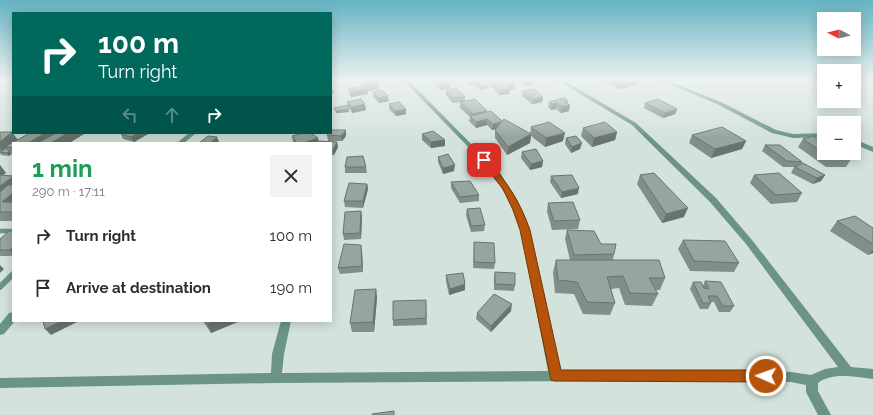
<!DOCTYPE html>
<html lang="en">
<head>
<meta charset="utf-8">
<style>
  body { margin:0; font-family:Raleway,sans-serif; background:#f2f2f3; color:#2b2b33; height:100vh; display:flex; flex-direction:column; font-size:15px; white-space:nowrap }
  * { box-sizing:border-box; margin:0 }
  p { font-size:13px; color:#7c7c81 }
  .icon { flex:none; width:22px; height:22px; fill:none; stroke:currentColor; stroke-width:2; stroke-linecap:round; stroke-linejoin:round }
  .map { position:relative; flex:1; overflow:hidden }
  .drawer { position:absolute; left:12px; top:142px; width:320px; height:180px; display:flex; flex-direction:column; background:#fff; border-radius:0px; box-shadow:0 2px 10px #0003 }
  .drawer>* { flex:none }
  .banner { position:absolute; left:12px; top:12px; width:320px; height:122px; border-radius:0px; box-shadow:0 2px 10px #0003; background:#00695c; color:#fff; overflow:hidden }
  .needle { width:26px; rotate:277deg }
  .buttons { position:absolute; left:817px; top:12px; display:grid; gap:8px }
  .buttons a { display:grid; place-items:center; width:44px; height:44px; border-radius:0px; background:#fff; box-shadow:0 2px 10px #0003; font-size:20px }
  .pin { position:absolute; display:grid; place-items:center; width:34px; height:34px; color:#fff; margin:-17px; border-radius:8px; box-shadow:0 2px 6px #0006 }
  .me { position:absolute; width:44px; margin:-22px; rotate:272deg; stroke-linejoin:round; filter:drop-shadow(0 0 3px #0008) }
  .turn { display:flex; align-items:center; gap:14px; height:84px; padding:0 20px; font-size:18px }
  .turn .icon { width:52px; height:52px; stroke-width:2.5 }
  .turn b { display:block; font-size:28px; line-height:34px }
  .lanes { display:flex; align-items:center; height:38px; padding:0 20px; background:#0003; justify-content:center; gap:20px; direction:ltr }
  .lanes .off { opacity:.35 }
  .round { display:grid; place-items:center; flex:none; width:42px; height:42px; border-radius:0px; background:#f2f2f3 }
  .headline { display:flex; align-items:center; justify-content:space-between; height:68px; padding:0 20px }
  h1 { font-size:24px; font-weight:700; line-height:30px; color:#1e9e55 }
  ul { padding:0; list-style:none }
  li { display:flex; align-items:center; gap:12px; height:52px; padding:0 20px }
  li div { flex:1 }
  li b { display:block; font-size:15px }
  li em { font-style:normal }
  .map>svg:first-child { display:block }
</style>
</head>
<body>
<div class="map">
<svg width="873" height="415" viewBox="0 0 873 415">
  <rect width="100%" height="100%" fill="#d4e2dc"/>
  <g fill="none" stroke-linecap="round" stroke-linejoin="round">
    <!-- lane-far1 -->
    <path stroke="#6b9484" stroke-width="4.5" d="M0 231H13"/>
    <!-- lane -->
    <path stroke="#6b9484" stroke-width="6" d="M0 287 13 274"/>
    <!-- street -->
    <path fill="#6b9484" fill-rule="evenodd" d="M403 80H408L486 159 500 173 517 200 529 231 560 371 740 370 791 372 811 375 825 369 838 367 746 244 710 202 632 125 557 80H563L636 123 716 198 752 240 851 367 873 369V379C855 377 833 372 818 383V391L831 415H818L806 392V385L791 382 740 380 276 383 0 388V378L271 373 272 354 281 321H291L284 354 282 373 548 371 521 231 509 200 494 176 482 161Z
      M660 80H667L723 103 776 130 793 134 824 133V137L793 138 772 133 719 105Z
      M189 133H196L184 143H177Z
      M854 139 873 147V152L854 144Z
      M13 312V321H15L4 334 0 335V324L9 313Z"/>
  </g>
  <!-- wall -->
  <path fill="#828e89" d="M362 80 379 89 368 91V94L351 97 349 94 348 89 363 86 362 84Z
    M433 80H446L450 83V88L440 90 433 83Z
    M478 80 489 86 488 88 481 90 477 86V85L470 86 468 84V82Z
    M489 80H511L512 81V80H533L532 85 525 86 520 83 516 84 513 82 515 84V89L510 90 509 94 499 95 490 85Z
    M608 80H639L638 85 619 89 607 82Z
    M446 90 465 97V102L487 112 502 121 530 134 531 127 563 141 545 147 531 136 530 143 507 155 495 138V130L497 129 492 130 487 125 476 128 469 121 470 117 460 108V102H462L453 103 446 95Z
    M523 91 543 97 542 102 532 104 522 96Z
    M373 92 389 101 379 103 373 97Z
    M568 101 567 103 570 105 569 111 561 113 556 109 551 110 548 107 549 102Z
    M347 102 366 110 352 113 348 107 349 112 336 113 335 110 334 108 348 106Z
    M645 103 677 109 675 114 663 118 644 108Z
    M389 104 406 109V114L396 116 389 109Z
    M583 128 617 132 615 140 592 147 581 136Z
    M0 132H12L17 140 84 134 69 143H13V155L11 154 9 156 1 155 0 153Z
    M150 133 134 142 123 139 121 134Z
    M312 134 319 141 337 142 338 147 334 155H331V143H294L293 142 292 136Z
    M422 134 445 140V146L431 148 422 140Z
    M327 135 346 136 342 141H328Z
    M692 135 746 141 742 149 711 158 689 143Z
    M566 138 580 149 571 153 565 144Z
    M803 139 851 159 846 167H826L798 147Z
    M765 145 802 162 800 165 825 175 821 181 813 184 791 173 794 167H783L762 151Z
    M522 152 543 161 542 167 530 170 521 158Z
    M438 157 454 171 443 174 438 162Z
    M0 165 6 173 3 175 13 176V221H0Z
    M345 167H366L367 173H345Z
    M640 175 684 217 662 223 637 184Z
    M754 175 802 193 797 202 771 204 750 183Z
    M551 176 578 194 561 198 550 182Z
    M451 182 479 195V201L460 203 451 188Z
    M367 184 368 189 363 208 345 207 344 201Z
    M548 203 580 220 578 229 552 230 547 212Z
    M467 209 485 225 484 231 471 232 466 215Z
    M361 211 362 217 361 239 344 240 343 234Z
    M837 221 873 228V253L868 255 830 231Z
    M567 230 601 244 614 254 613 260 665 278 660 290H656L658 294 652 306 625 305 619 288 611 289 615 303 610 315 583 314 574 294 555 293 553 272 556 260H570L565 239Z
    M13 231V256H0V239Z
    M683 240 739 263 734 272 690 271 678 249Z
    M474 242 495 263 494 269 473 268Z
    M361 245 362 251 363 272 340 274 338 268Z
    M495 272 515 285 514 291 494 290V278Z
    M446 275 465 290 449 295 446 281Z
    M705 281 734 306 730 312H719L714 302H711V303L708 309H700L690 289 693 282 703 286Z
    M376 289 377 298 374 332H352L350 323Z
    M426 300 427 325 393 326V320Z
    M511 311 491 332 476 319 477 313Z
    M203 321H240L211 333Z"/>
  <!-- shaded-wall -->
  <path fill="#6a746f" d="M516 80H521L520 83 516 84Z
    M533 80 532 85 525 86 526 81Z
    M639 80 638 85 619 89 620 84Z
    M479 82V84H477V85L470 86V84Z
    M450 83V88L440 90V85Z
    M378 84 379 89 368 91V94L351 97V92L367 89V86Z
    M515 84V89L510 90 509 94 499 95 500 90 507 86Z
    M489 86 488 88 481 90V87Z
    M334 90V92L331 97V94Z
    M388 96 389 101 379 103 378 98Z
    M543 97 542 102 532 104 533 99Z
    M557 103 556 109 551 110 552 104Z
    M365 104 366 110 352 113V107Z
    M570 105 569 111 561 113 562 107Z
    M348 109 349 112 336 113V111Z
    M406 109V114L396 116 395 111Z
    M677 109 675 114 663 118 665 113Z
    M487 111V116L472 118 473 114Z
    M487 119V125L476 128V122Z
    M503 122V127L492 130 493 124Z
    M346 130V136L342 141 341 136Z
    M12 132 18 140 6 146 7 149 3 152 0 148V142Z
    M617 132 615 140 592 147 594 138Z
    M45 133H64L47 143H28Z
    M68 133H84V134L69 143H51Z
    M138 133H150L134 142 131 137Z
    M565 133 563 141 545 147 546 138Z
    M531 134 530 143 507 155 508 147Z
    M217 137 219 142V143H210Z
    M318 138 319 143H303Z
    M445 140V146L431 148V142Z
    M746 141 742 149 711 158 715 149Z
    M337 142 338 147 334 155 333 150Z
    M582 143 580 149 571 153 572 147Z
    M9 151 11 154 9 156 7 153Z
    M543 161 542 167 530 170 531 164Z
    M0 165 6 173 0 177Z
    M455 165 454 171 443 174V168Z
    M825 175 821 181 813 184 817 178Z
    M13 177V186L0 194V186Z
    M367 184 368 189 363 208V201Z
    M579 188 578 194 561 198 562 192Z
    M13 193V207L2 202Z
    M688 208 684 217 662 223 666 214Z
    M361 211 362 217 361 239 360 233Z
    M361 245 362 251 363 272 362 266Z
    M13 247V253L10 250Z
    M873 250V253L868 255Z
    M0 265 4 269 0 273Z
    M465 284V290L449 295 450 289Z
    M376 289 377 298 374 332 373 322Z
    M512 304 511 311 491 332V326Z
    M61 321H79L51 335 45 329Z
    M214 321H240L211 333 207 324Z"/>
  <!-- building -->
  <path fill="#97a59f" stroke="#6a746f" d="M362 80H375L378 84 367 86Z
    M434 80H446L450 83 440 85Z
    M478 80H481L489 86 481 87 477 84 480 83 479 82 470 84 468 82Z
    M490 80H511L515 84 507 86 510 89 500 90Z
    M523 80H533L526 81Z
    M613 80H639L620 84Z
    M365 86 367 89 351 92 348 89Z
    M456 88 465 97 453 98 446 90Z
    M534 89 543 97 533 99 523 91Z
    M331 90H334L331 94Z
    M382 90 388 96 378 98 373 92Z
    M564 98 568 101 564 102 570 105 562 107 557 103 552 104 549 102Z
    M361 99 365 104 352 107 347 102Z
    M475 99 487 111 473 114 460 102Z
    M658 99 677 109 665 113 645 103Z
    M399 102 406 109 395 111 389 104Z
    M348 105V109L336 111 334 108Z
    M491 111 502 121 501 122 493 124 487 119 476 122 470 116Z
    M504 119 531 134 508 147 495 130Z
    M549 122 565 133 546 138 531 127Z
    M605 122 617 132 594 138 583 128Z
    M722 127 746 141 715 149 692 135Z
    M331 130H346L341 136 327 135 328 133H331Z
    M433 131 445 140 431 142 422 134Z
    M0 132H12L0 142Z
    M30 133H45L28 143H13V148L6 146Z
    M56 133H68L51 143H38Z
    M122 133H138L131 137 121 134Z
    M303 133H311L318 138 303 143H297L292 136Z
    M208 136 217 137 210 143H199Z
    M576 136 582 143 572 147 566 138Z
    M813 136 823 142H824V153H843L851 159 831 158 803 139Z
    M317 141 337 142 333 150H331V143H315Z
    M765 145H780L802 162 787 161Z
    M6 148 9 151 7 153 0 152Z
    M536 149 543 161 531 164 522 152Z
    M448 154 455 165 443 168 438 157Z
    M363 156 366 167H345L347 157Z
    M803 163 825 175 817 178 795 167Z
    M654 173 688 208 666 214 640 175Z
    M779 173 802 193 776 195 754 175Z
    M0 175 13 176V177L0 186Z
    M572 175 579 188 562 192 551 176Z
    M470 181 479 195 460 197 451 182Z
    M349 183 367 184 363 201H344Z
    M8 185H13V193L2 202H13V212H0V192Z
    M573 202 580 220 554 221 548 203Z
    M480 208 485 225 471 226 467 209Z
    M361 211 360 233 343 234 345 212Z
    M855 216 873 228V244L837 221Z
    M567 230 594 231 601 244H616L614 254 574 255Z
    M9 231H13V247L10 250H0V239Z
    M683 240 725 241 739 263 694 261Z
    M474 242 494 243 495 263 474 262Z
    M344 244 361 245 362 266 338 268Z
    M556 260H659L665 278H649L658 294 630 293 623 276 607 277 615 303 587 302 577 282 558 280Z
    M495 272 515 273V285L495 284Z
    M463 273 465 284 450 289 446 275Z
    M705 281 721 282 734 306H723L717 296H708L711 303H703L693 282H701L704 288 709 289Z
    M376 289 373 322 350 323 355 290Z
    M494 294 512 304 491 326 477 313Z
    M426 300V318L393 320V301Z
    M43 321H61L45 329Z
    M205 321H214L207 324Z
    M394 411V415H372V414Z"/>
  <!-- sky -->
  <linearGradient id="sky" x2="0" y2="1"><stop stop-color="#64b2c3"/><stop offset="0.58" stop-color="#ecf2ef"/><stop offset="1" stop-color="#ecf2ef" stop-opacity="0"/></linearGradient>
  <rect width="873" height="138" fill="url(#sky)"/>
  <!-- route -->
  <path fill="#b45309" stroke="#753606" d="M484 157 487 158C507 183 519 199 530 230L561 370H766L770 372 772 376 770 380 766 382 555 381 551 380 520 230 513 210 503 189 480 160Z"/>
</svg>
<div class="buttons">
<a><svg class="needle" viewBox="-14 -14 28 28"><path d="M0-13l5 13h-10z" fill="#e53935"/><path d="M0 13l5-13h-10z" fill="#7c7c81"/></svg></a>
<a>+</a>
<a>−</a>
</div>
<div class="pin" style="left:484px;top:160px;background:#d93025"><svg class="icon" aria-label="arrive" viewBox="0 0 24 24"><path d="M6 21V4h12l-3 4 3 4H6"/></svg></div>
<svg class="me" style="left:766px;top:376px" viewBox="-20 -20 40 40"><circle r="17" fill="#b45309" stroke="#fff" stroke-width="3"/><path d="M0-11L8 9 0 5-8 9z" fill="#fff"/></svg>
<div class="banner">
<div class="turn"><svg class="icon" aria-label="right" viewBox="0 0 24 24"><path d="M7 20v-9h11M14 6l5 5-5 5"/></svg><div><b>100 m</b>Turn right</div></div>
<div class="lanes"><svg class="icon off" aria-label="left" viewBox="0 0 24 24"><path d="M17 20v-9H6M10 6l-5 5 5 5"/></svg><svg class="icon off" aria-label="ahead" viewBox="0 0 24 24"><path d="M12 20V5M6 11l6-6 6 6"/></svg><svg class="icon" aria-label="right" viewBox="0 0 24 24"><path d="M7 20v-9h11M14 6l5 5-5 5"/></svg></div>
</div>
<section class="drawer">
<div class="headline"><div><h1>1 min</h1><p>290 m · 17:11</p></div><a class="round"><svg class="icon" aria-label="close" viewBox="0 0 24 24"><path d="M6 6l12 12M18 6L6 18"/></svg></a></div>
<ul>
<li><svg class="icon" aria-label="right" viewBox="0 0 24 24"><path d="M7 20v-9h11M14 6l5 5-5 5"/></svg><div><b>Turn right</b></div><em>100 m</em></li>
<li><svg class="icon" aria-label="arrive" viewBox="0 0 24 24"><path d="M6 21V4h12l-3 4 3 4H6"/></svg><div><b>Arrive at destination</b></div><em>190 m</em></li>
</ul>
</section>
</div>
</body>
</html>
